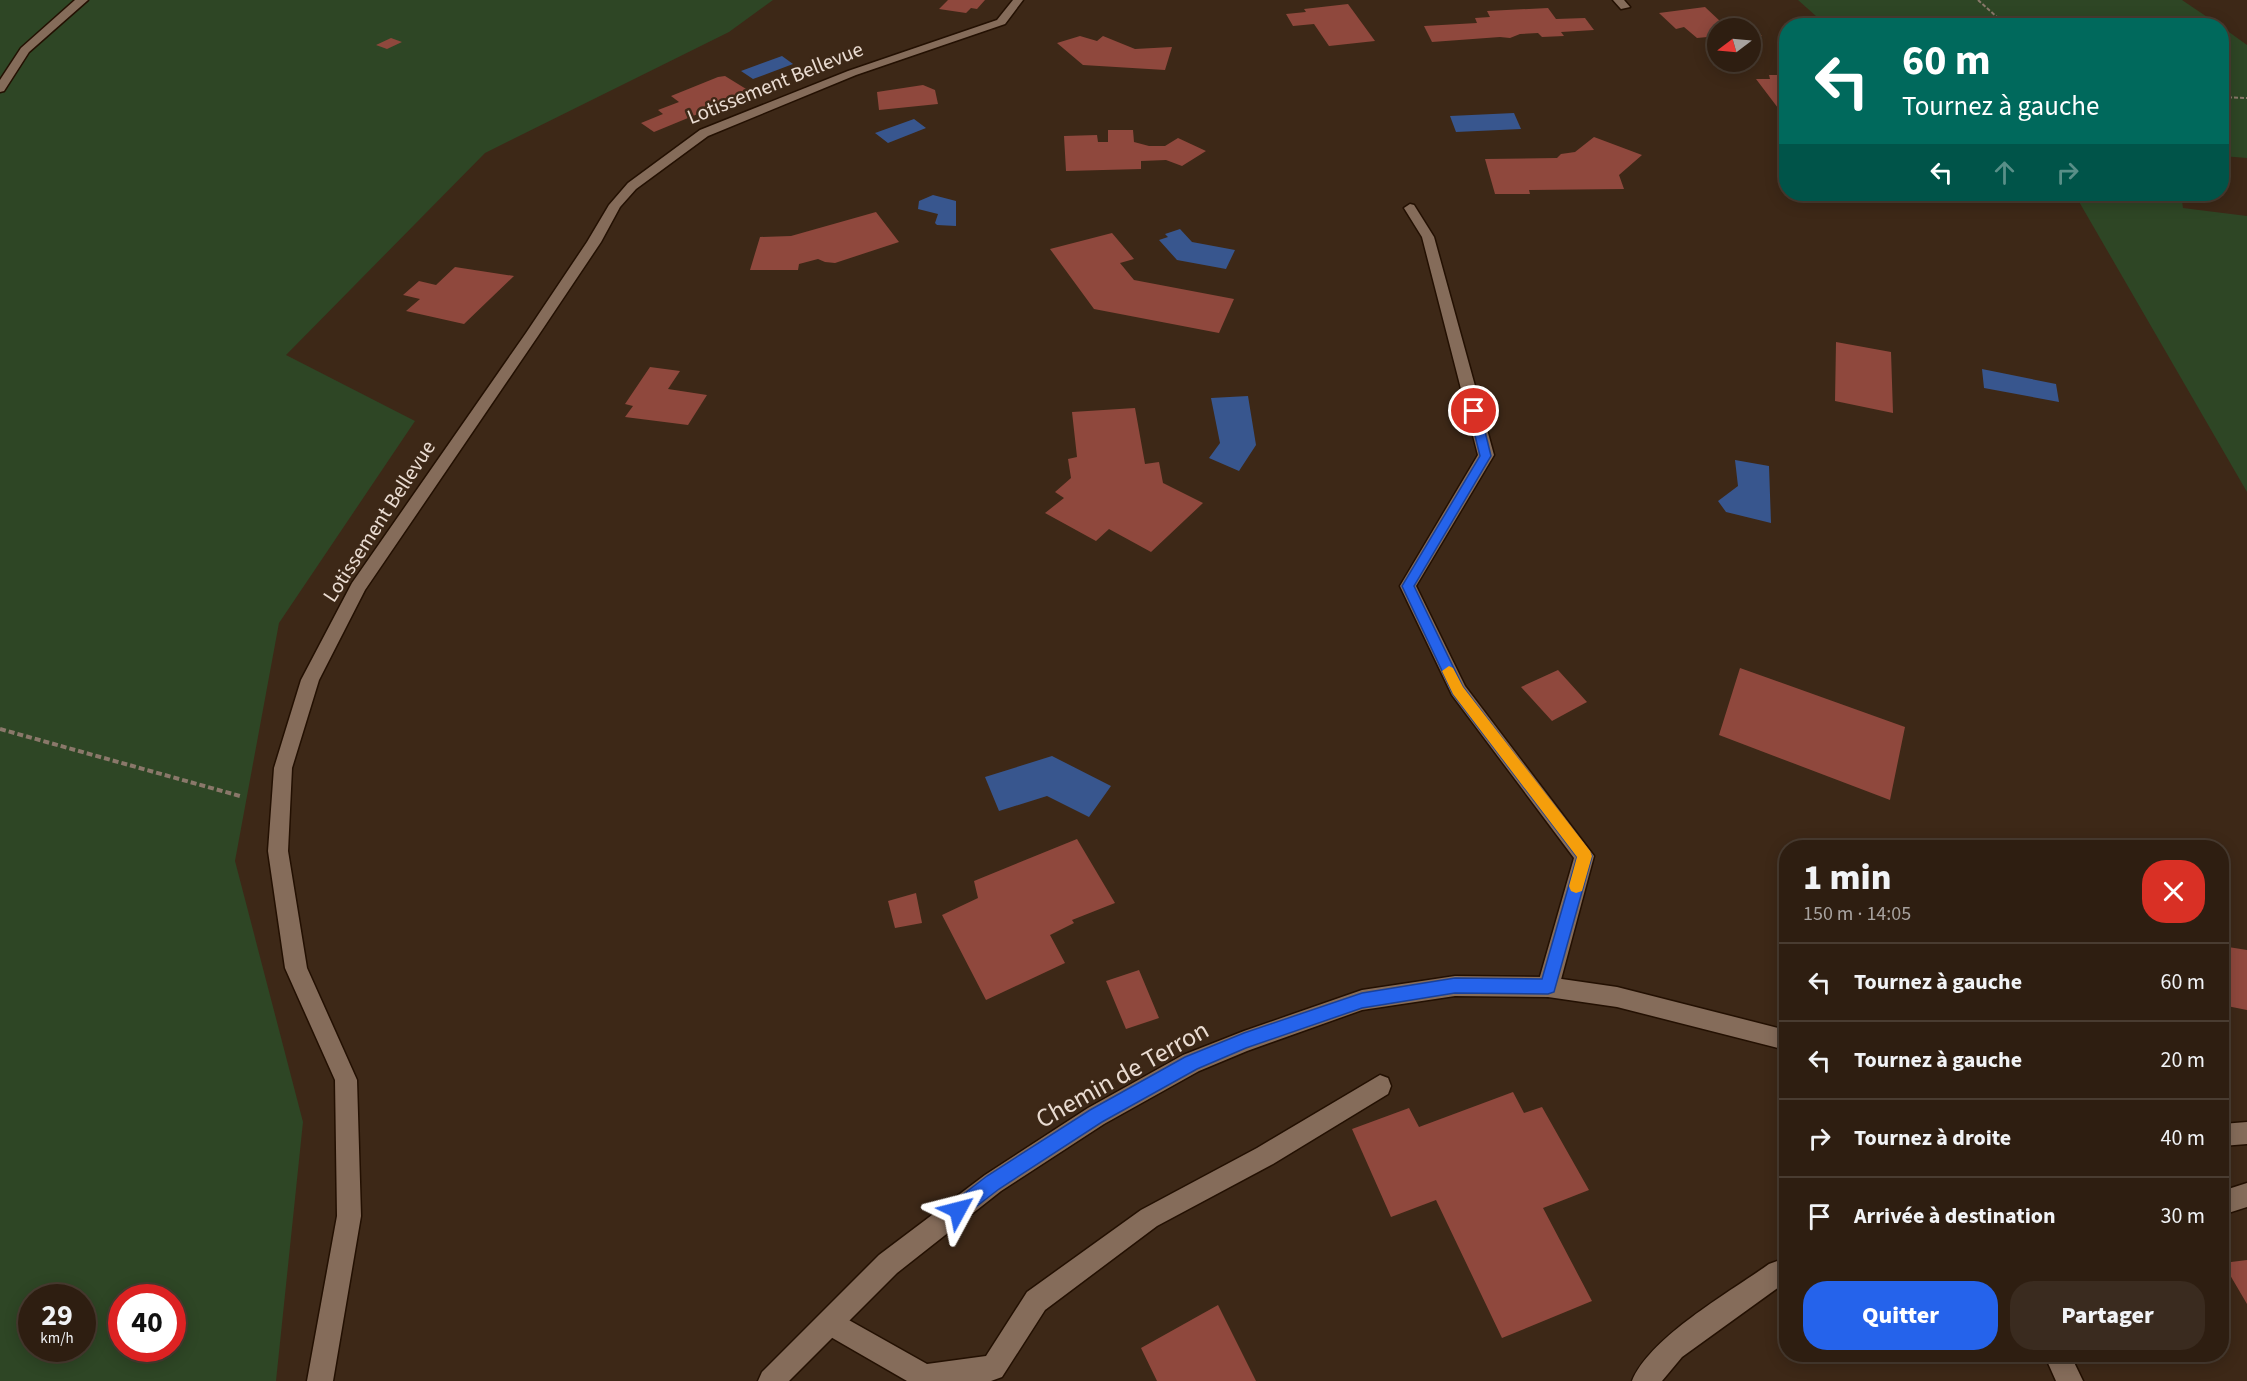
<!DOCTYPE html>
<html lang="fr">
<head>
<meta charset="utf-8">
<style>
  body { margin:0; font-family:"Source Sans 3",sans-serif; background:#3a2b1f; color:#f1f3f6; height:100vh; display:flex; flex-direction:column; font-size:22px; white-space:nowrap }
  * { box-sizing:border-box; margin:0 }
  p { font-size:20px; color:#a7a29f }
  .icon { flex:none; width:33px; height:33px; fill:none; stroke:currentColor; stroke-width:2; stroke-linecap:round; stroke-linejoin:round }
  .map { position:relative; flex:1; overflow:hidden }
  .sheet { position:absolute; left:1779px; top:840px; width:450px; height:522px; display:flex; flex-direction:column; background:#2e1e11; border-radius:24px; box-shadow:0 3px 15px #0003,0 0 0 2px #493c31 }
  .sheet>* { flex:none }
  .banner { position:absolute; left:1779px; top:18px; width:450px; height:183px; border-radius:24px; box-shadow:0 3px 15px #0003,0 0 0 2px #493c31; background:#00695c; color:#fff; overflow:hidden }
  .needle { width:39px; rotate:254deg }
  .buttons { position:absolute; left:1707px; top:18px; display:grid; gap:12px }
  .buttons a { display:grid; place-items:center; width:54px; height:54px; border-radius:50%; background:#2e1e11; box-shadow:0 3px 15px #0003,0 0 0 2px #493c31; font-size:30px }
  .speed { position:absolute; left:18px; top:1284px; display:flex; gap:12px; font-size:30px; font-weight:700; text-align:center }
  .speed>* { display:grid; place-content:center; width:78px; height:78px; border-radius:50%; background:#2e1e11; box-shadow:0 3px 15px #0003,0 0 0 2px #493c31; line-height:1 }
  .speed small { font-size:15px; font-weight:400 }
  .speed .limit { border:9px solid #d22; background:#fff; color:#111 }
  .pin { position:absolute; display:grid; place-items:center; width:51px; height:51px; color:#fff; margin:-26px; border:3px solid #fff; border-radius:50%; box-shadow:0 2px 6px #0007 }
  .me { position:absolute; width:66px; margin:-33px; rotate:52deg; stroke-linejoin:round; filter:drop-shadow(0 0 4px #0008) }
  .turn { display:flex; align-items:center; gap:21px; height:126px; padding:0 24px; font-size:27px }
  .turn .icon { width:78px; height:78px; stroke-width:2.5 }
  .turn b { display:block; font-size:42px; line-height:51px }
  .lanes { display:flex; align-items:center; height:57px; padding:0 24px; background:#0003; justify-content:center; gap:30px; direction:ltr }
  .lanes .off { opacity:.35 }
  .round { display:grid; place-items:center; flex:none; width:63px; height:63px; border-radius:24px; background:#3a2b1f }
  .overview { display:flex; align-items:center; justify-content:space-between; height:102px; padding:0 24px }
  h1 { font-size:36px; font-weight:800; line-height:45px }
  .action { display:flex; gap:12px; margin-top:auto; padding:12px 24px }
  .action a { flex:1; height:69px; border-radius:24px; background:#2563eb; color:#fff; font-size:24px; font-weight:800; line-height:69px; text-align:center }
  .action a+a { background:#3a2b1f; color:#f1f3f6 }
  ul { padding:0; list-style:none }
  li { display:flex; align-items:center; gap:18px; height:78px; padding:0 24px; border-top:2px solid #493c31 }
  li div { flex:1 }
  li b { display:block; font-size:22px }
  li em { font-style:normal }
  .map>svg:first-child { display:block }
</style>
</head>
<body>
<div class="map">
<svg width="2247" height="1381" viewBox="0 0 2247 1381">
  <rect width="100%" height="100%" fill="#3d2817"/>
  <!-- green -->
  <path fill="#2e4625" fill-rule="evenodd" d="M0 0H773L729 32 485 153 286 355 415 421 279 623 235 861 303 1122 276 1381H0ZM32 1298H82V1348H32ZM122 1298H172V1348H122Z
    M1798 0H2182L2219 25H1826Z
    M2222 27 2247 45V158L2222 156Z
    M2065 194H2181L2183 208 2247 216V492L2078 200Z"/>
  <!-- water -->
  <path fill="#38568e" d="M782 56 793 64 753 79 741 71Z
    M1514 113 1521 129 1456 132 1450 116Z
    M914 119 926 128 888 143 875 133Z
    M933 195 956 201V226L937 225 935 223 938 214 918 209 919 201Z
    M1180 229 1192 242 1235 250 1226 269 1177 260 1159 240 1168 237 1165 234Z
    M1982 369 2056 384 2059 402 1984 388Z
    M1248 396 1256 445 1239 471 1209 458 1220 443 1211 398Z
    M1735 460 1769 466 1771 523 1726 512 1718 501 1738 486Z
    M1052 756 1111 786 1089 817 1047 796 999 811 985 777Z"/>
  <!-- building -->
  <path fill="#8f483d" d="M948 0H985L977 9 971 8 966 13 939 9Z
    M1348 4 1375 41 1329 46 1314 24 1293 26 1286 14 1306 12 1304 9Z
    M1705 7 1722 23 1744 20 1762 36 1750 37V28H1718V36L1697 38 1684 27 1676 29 1659 13Z
    M1548 8 1556 19 1585 18 1594 30 1561 32 1564 36 1542 37 1538 33 1520 34 1510 38 1500 37 1432 42 1424 26 1477 23 1475 18 1490 17 1487 11Z
    M1080 36 1097 41 1103 36 1135 49 1172 47 1165 70 1083 65 1057 43Z
    M391 38 402 42 387 49 376 45Z
    M1769 75H1786V127L1778 108 1756 79H1770Z
    M725 76 751 92 654 132 641 123 663 114 658 110 679 102 671 96 718 77Z
    M923 85 935 90 938 104 879 110 877 92Z
    M1108 130H1133L1134 142 1149 146H1165L1178 138 1206 151 1182 166 1166 160 1141 161V169L1066 171 1064 136 1097 135 1098 142H1108Z
    M1594 137 1642 155 1619 175 1624 189 1529 190 1530 194H1495L1485 159 1557 158 1561 154 1575 152Z
    M876 212 899 242 835 263 825 262 818 259 799 264 798 270H750L760 237 791 236Z
    M1112 233 1134 259 1120 263 1134 280 1234 299 1219 333 1094 309 1050 249Z
    M455 267 514 276 464 324 406 311 420 299 403 295 419 281 436 285Z
    M1836 342 1891 352 1893 413 1835 401Z
    M650 367 680 371 668 389 707 395 688 425 625 417 633 406 625 404Z
    M1135 408 1145 464 1159 462 1163 483 1203 503 1151 552 1109 529 1096 541 1045 513 1064 498 1055 492 1071 478 1068 459 1077 457 1072 412Z
    M1740 668 1905 727 1890 800 1719 735Z
    M1558 670 1587 702 1552 721 1521 687Z
    M1077 839 1115 903 1072 920 1074 923 1050 935 1065 963 986 1000 942 915 978 898 974 881Z
    M916 893 922 923 895 928 888 901Z
    M2222 946 2247 950V1010L2222 1005Z
    M1139 970 1159 1018 1126 1029 1106 981Z
    M1513 1092 1524 1113 1542 1107 1589 1190 1543 1208 1592 1301 1502 1338 1436 1200 1391 1217 1352 1129 1409 1108 1419 1127Z
    M2247 1260V1304L2223 1263Z
    M1218 1305 1256 1381H1157L1141 1348Z"/>
  <g fill="none" stroke-linecap="round" stroke-linejoin="round">
    <!-- lane casing -->
    <g stroke="#231002" stroke-width="3">
      <path id="lane" d="M1380 1075 1388 1078 1391 1086 1388 1094 1273 1164 1157 1226 1045 1310 1002 1377 991 1381H907L822 1332 818 1323 822 1314 831 1310 927 1364 986 1356 1027 1292 1141 1210 1257 1148Z"/>
    </g>
    <!-- street casing -->
    <g stroke="#231002" stroke-width="3">
      <path id="street" d="M75 0H88L29 52 4 91 0 92V80L21 48Z
        M1013 0H1023L1005 24 856 75 708 136 636 189 620 207 601 242 538 336 365 590 319 680 292 768 288 851 307 968 357 1080 361 1216 333 1381H307L337 1216 335 1080 285 968 268 851 274 768 301 680 352 583 526 333 587 242 609 205 628 183 700 130 848 71 997 20Z
        M1613 0H1624L1630 7 1621 9Z
        M1410 204 1414 205 1434 237 1494 455 1416 586 1465 686 1594 856 1559 987 1556 994 1548 997 1540 994 1537 987 1574 858 1452 695 1400 586 1478 455 1422 237 1404 208Z
        M2247 1183V1207L2222 1215V1191Z
        M1786 1258V1282L1682 1357 1662 1381H1632C1650 1337 1730 1292 1769 1264Z
        M2044 1354H2070L2083 1381H2056Z"/>
    </g>
    <!-- secondary casing -->
    <g stroke="#231002" stroke-width="3">
      <path id="secondary" d="M1455 976 1548 977 1617 987 1786 1030V1050L1617 1007 1548 997 1455 996 1362 1010 1247 1051 1199 1071 1104 1124 1001 1191 897 1273 789 1381H758L762 1372 879 1255 985 1175 1088 1108 1183 1055 1244 1031 1362 990Z
        M2247 1122V1144L2222 1146V1124Z"/>
    </g>
    <!-- path-far1 -->
    <path stroke="#8a786a" stroke-width="2" stroke-dasharray="4 2" stroke-linecap="butt" d="M1978 0 2007 26
      M2222 97 2247 98"/>
    <!-- path -->
    <path stroke="#8a786a" stroke-width="4" stroke-dasharray="6 3" stroke-linecap="butt" d="M0 729 240 796"/>
    <!-- lane -->
    <use href="#lane" fill="#856c5a" fill-rule="evenodd"/>
    <!-- street -->
    <use href="#street" fill="#856c5a" fill-rule="evenodd"/>
    <!-- secondary -->
    <use href="#secondary" fill="#856c5a" fill-rule="evenodd"/>
  </g>
  <!-- route -->
  <path fill="#2563eb" stroke="#184099" stroke-width="1.5" d="M1474 408 1480 411 1491 456 1414 586 1463 687 1592 856 1554 992 1548 994 1455 993 1362 1008 1246 1048 1197 1069 1102 1122 999 1189 964 1216 958 1219 952 1216 949 1210 952 1203 987 1176 1090 1110 1185 1057 1244 1033 1362 993 1455 978 1542 979 1577 857 1453 694 1402 586 1480 456 1469 411Z"/>
  <!-- slow -->
  <path fill="#f59e0b" d="M1449 666 1453 668 1463 687 1590 851 1592 856 1582 891 1576 893 1571 891 1569 886 1577 857 1453 694 1442 671Z"/>
  <g text-anchor="middle" stroke-width="5" stroke-linejoin="round" paint-order="stroke">
    <!-- street labels -->
    <g font-size="21" fill="#eadcd2" stroke="#3d2817">
      <text transform="translate(775 83) rotate(-22)" y="7">Lotissement Bellevue</text>
      <text transform="translate(379 521) rotate(-57)" y="7">Lotissement Bellevue</text>
    </g>
    <!-- near-street labels -->
    <g font-size="26" fill="#eadcd2" stroke="#3d2817">
      <text transform="translate(1122 1074) rotate(-29)" y="9">Chemin de Terron</text>
    </g>
  </g>
</svg>
<div class="buttons">
<a><svg class="needle" viewBox="-14 -14 28 28"><path d="M0-13l5 13h-10z" fill="#e53935"/><path d="M0 13l5-13h-10z" fill="#a7a29f"/></svg></a>
</div>
<div class="speed"><div>29<small>km/h</small></div><div class="limit">40</div></div>
<div class="pin" style="left:1474px;top:411px;background:#d93025"><svg class="icon" aria-label="arrive" viewBox="0 0 24 24"><path d="M6 21V4h12l-3 4 3 4H6"/></svg></div>
<svg class="me" style="left:958px;top:1210px" viewBox="-20 -20 40 40"><path d="M0-17L14 15 0 8-14 15z" fill="#2563eb" stroke="#fff" stroke-width="4"/></svg>
<div class="banner">
<div class="turn"><svg class="icon" aria-label="left" viewBox="0 0 24 24"><path d="M17 20v-9H6M10 6l-5 5 5 5"/></svg><div><b>60 m</b>Tournez à gauche</div></div>
<div class="lanes"><svg class="icon" aria-label="left" viewBox="0 0 24 24"><path d="M17 20v-9H6M10 6l-5 5 5 5"/></svg><svg class="icon off" aria-label="ahead" viewBox="0 0 24 24"><path d="M12 20V5M6 11l6-6 6 6"/></svg><svg class="icon off" aria-label="right" viewBox="0 0 24 24"><path d="M7 20v-9h11M14 6l5 5-5 5"/></svg></div>
</div>
<section class="sheet">
<div class="overview"><div><h1>1 min</h1><p>150 m · 14:05</p></div><a class="round" style="background:#d93025;color:#fff"><svg class="icon" aria-label="close" viewBox="0 0 24 24"><path d="M6 6l12 12M18 6L6 18"/></svg></a></div>
<ul>
<li><svg class="icon" aria-label="left" viewBox="0 0 24 24"><path d="M17 20v-9H6M10 6l-5 5 5 5"/></svg><div><b>Tournez à gauche</b></div><em>60 m</em></li>
<li><svg class="icon" aria-label="left" viewBox="0 0 24 24"><path d="M17 20v-9H6M10 6l-5 5 5 5"/></svg><div><b>Tournez à gauche</b></div><em>20 m</em></li>
<li><svg class="icon" aria-label="right" viewBox="0 0 24 24"><path d="M7 20v-9h11M14 6l5 5-5 5"/></svg><div><b>Tournez à droite</b></div><em>40 m</em></li>
<li><svg class="icon" aria-label="arrive" viewBox="0 0 24 24"><path d="M6 21V4h12l-3 4 3 4H6"/></svg><div><b>Arrivée à destination</b></div><em>30 m</em></li>
</ul>
<div class="action"><a>Quitter</a><a>Partager</a></div>
</section>
</div>
</body>
</html>
